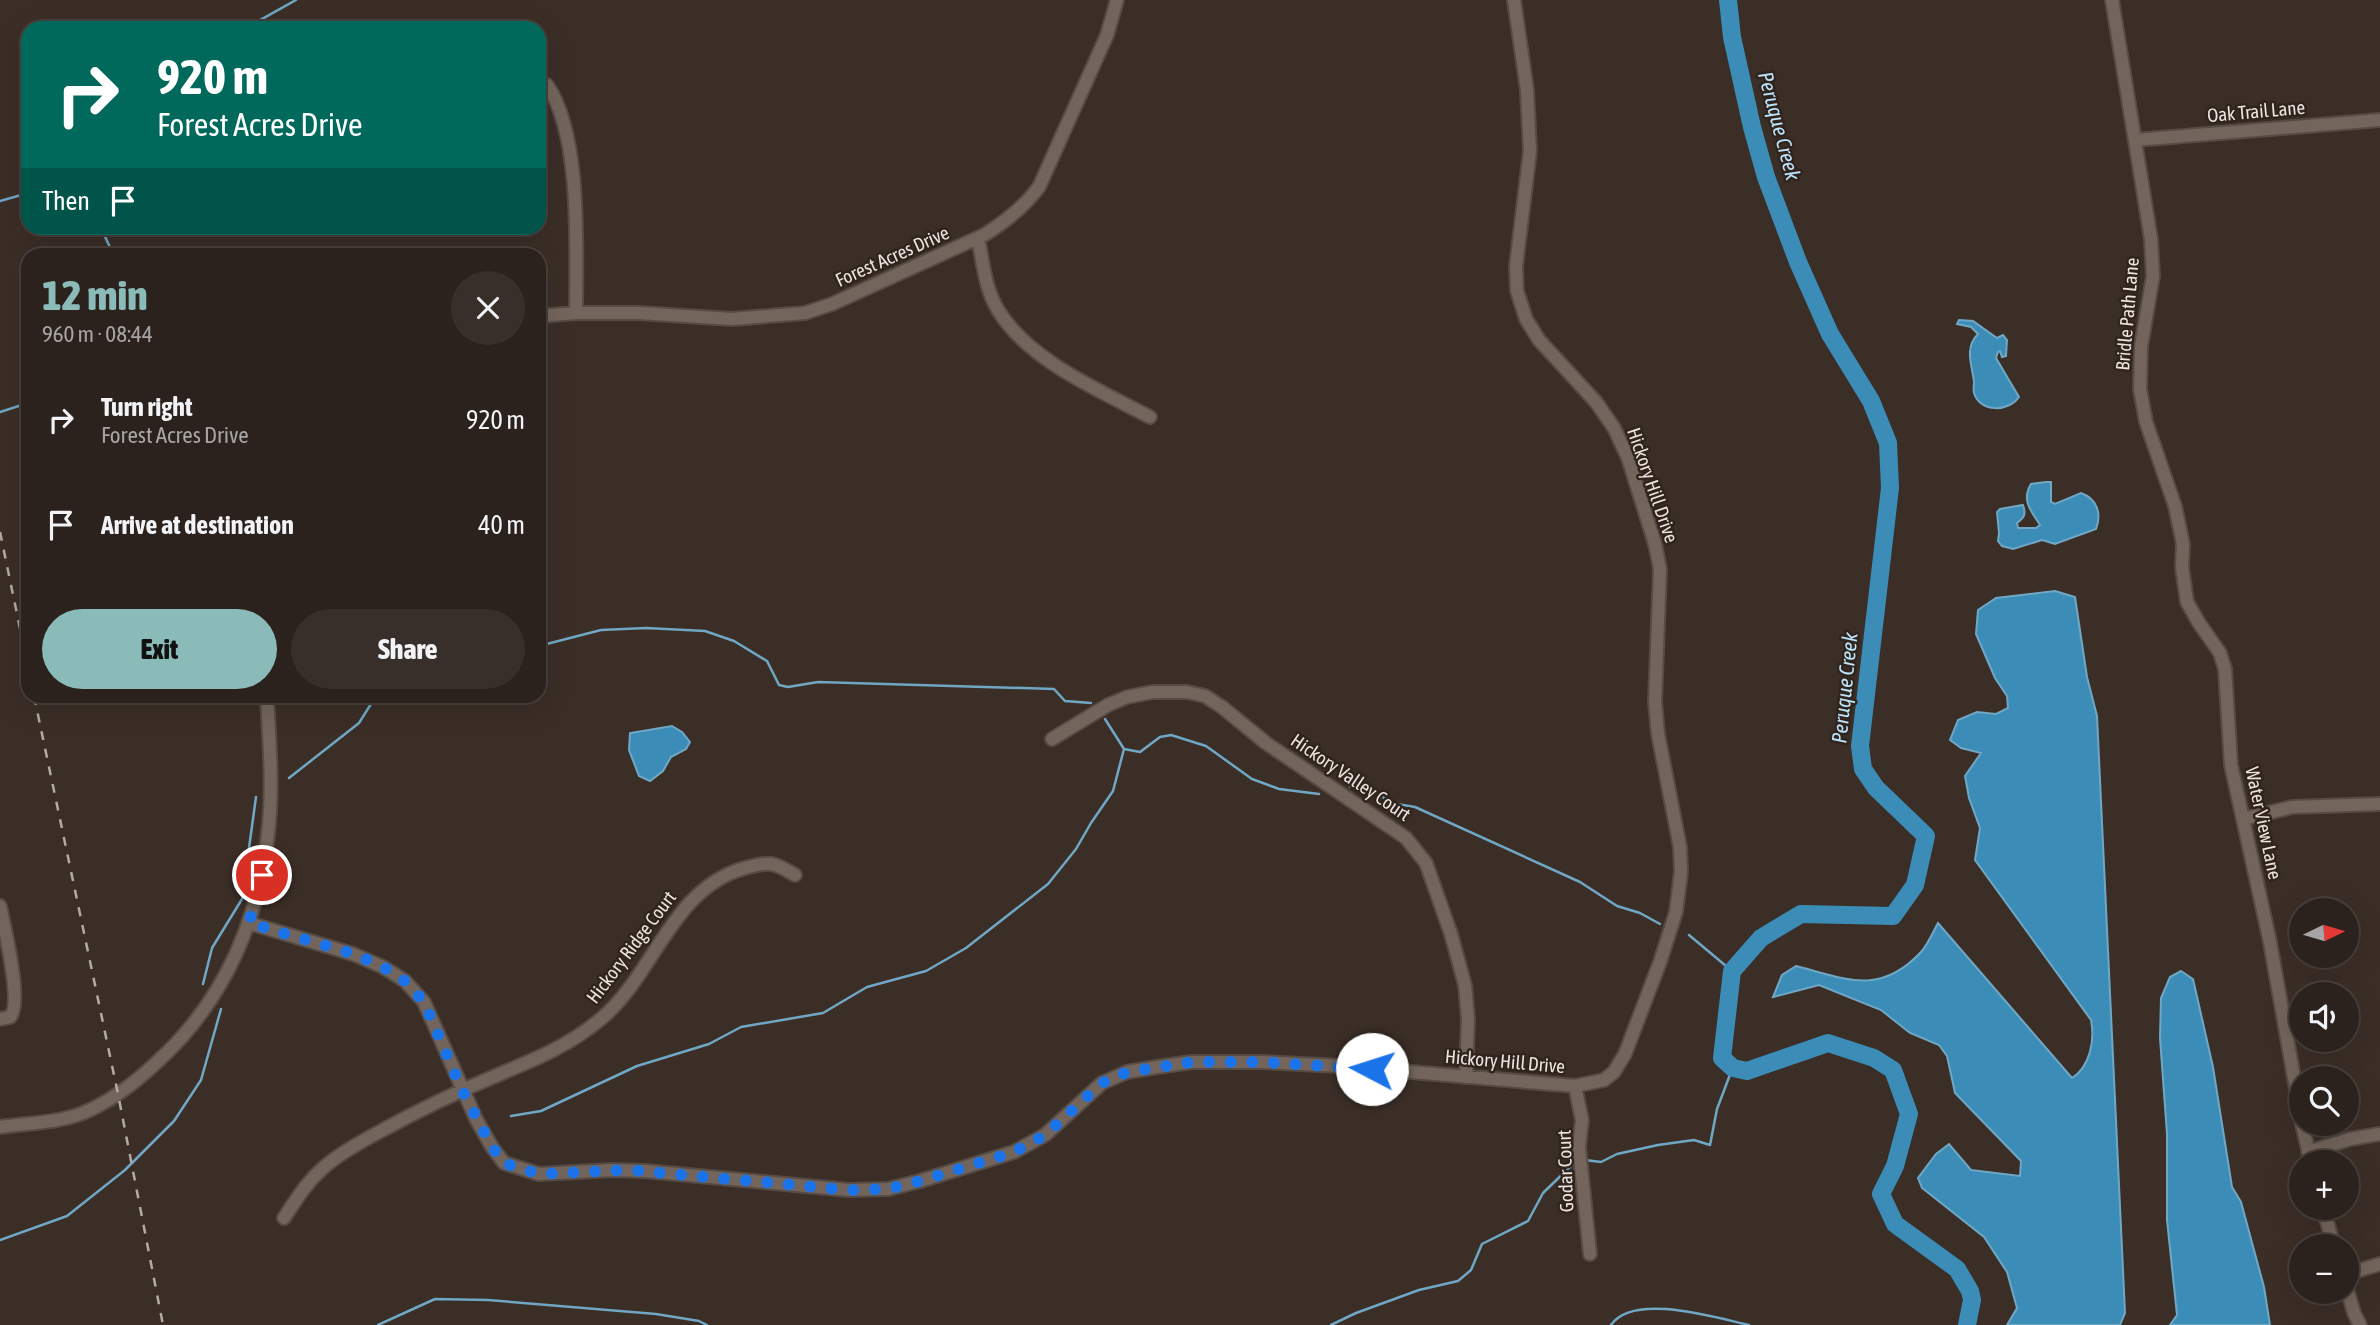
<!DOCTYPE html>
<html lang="en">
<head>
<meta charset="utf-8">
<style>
  body { margin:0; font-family:"Asap Condensed",sans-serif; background:#382f2a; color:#f1f3f6; height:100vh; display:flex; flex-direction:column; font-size:26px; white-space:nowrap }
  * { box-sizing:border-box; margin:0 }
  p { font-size:23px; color:#a6a4a4 }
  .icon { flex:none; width:38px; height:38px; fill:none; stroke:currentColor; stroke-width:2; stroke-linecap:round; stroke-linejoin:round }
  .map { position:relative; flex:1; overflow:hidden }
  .drawer { position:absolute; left:21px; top:248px; width:525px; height:455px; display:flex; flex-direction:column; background:#2c221d; border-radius:21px; box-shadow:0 7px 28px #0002,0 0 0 2px #483f3b }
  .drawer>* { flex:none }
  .guide { position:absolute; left:21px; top:21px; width:525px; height:214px; border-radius:21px; box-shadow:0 7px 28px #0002,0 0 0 2px #483f3b; background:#00695c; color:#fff; overflow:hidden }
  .needle { width:46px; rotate:85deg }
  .buttons { position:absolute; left:2289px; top:898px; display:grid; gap:14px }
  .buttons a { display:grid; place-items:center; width:70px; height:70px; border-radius:50%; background:#2c221d; box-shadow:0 7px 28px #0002,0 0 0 2px #483f3b; font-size:35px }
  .pin { position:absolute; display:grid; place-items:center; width:60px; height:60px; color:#fff; margin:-30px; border:4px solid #fff; border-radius:50%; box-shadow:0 2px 7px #0007 }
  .me { position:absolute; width:77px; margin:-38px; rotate:275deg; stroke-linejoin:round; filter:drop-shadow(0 0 5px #0008) }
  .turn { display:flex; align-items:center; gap:24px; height:147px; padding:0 21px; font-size:32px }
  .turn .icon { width:91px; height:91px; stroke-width:2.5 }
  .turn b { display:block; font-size:49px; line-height:60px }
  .then { display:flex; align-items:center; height:66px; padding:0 21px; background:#0003; gap:14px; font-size:26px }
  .round { display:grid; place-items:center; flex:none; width:74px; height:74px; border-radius:37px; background:#382f2a }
  .headline { display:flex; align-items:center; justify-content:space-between; height:119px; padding:0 21px }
  h1 { font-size:42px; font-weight:800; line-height:52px; color:#8bbbb9 }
  .primary-button { display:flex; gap:14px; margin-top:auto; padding:14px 21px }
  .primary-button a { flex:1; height:80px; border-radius:42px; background:#8bbbb9; color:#111; font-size:28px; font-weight:800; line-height:80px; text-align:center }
  .primary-button a+a { background:#382f2a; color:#f1f3f6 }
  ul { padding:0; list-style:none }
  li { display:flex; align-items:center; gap:21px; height:105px; padding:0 21px }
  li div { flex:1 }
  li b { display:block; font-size:26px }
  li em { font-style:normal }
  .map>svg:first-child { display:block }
</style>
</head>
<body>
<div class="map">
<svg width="2380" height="1325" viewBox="0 0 2380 1325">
  <rect width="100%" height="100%" fill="#3b2e27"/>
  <!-- water -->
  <path fill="#3b8db8" stroke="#70a7c4" stroke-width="2" d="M1959 320 1973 321 1997 338 2003 335 2007 340 2006 356 2002 357 2000 351 1998 352 1996 358 2019 397C2009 412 1980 413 1974 393 1973 391 1974 384 1974 382 1972 365 1964 348 1978 334L1971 327 1957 324Z
    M2046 482H2051V502L2055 504 2081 493C2097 499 2102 513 2096 529L2055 544 2042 540 2013 549 2002 546 1998 541 1999 533 1997 512 2000 509 2023 505C2026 514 2025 517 2017 523L2018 528H2036L2040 525C2031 511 2021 500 2031 484Z
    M2055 591 2075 597 2087 677 2097 716 2125 1313 2120 1325H2007L2017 1308 2007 1272 1984 1237 1922 1188 1918 1178 1936 1154 1949 1144 1971 1170 2020 1176 2021 1161 1955 1093 1947 1056 1939 1045 1910 1033 1881 1010 1819 985 1773 997 1782 975 1796 966C1847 979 1880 996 1921 952 1928 944 1933 932 1938 923L2072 1078C2090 1067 2095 1040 2091 1020L1975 860 1980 828 1969 798 1965 776 1981 753 1961 748 1950 740 1958 720 1977 712 1996 714 2008 708 2007 696 1995 678 1976 634 1978 610 1996 598Z
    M672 726 682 732 690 742 686 749 671 757 663 771 650 781 639 776 629 750 630 733Z
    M2181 971 2193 979 2213 1067 2232 1187 2241 1202 2264 1287 2270 1325H2170L2177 1315 2167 1220V1134L2160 1038 2161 998 2170 977Z"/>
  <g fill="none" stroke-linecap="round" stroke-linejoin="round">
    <!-- stream -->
    <path stroke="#70a7c4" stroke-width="2.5" d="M246 28 296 0
      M0 201 28 193
      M101 228 114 256
      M0 412 28 403
      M539 646 601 630 646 628 705 631 734 641 767 661 779 685 788 687 818 682 1054 689 1065 701 1091 703
      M1124 749 1140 752 1160 737 1171 735 1206 746 1252 779 1279 789 1319 794
      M289 778 359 723 376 696
      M1350 787 1370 788 1391 803 1415 807 1580 882 1617 906 1640 913 1660 924
      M1689 935 1732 971
      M203 984 212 948 242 899 256 797
      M511 1116 541 1111 637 1066 709 1044 741 1027 823 1013 867 987 926 971 966 948 1048 884 1076 849 1091 823 1113 791 1124 749 1105 719
      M1585 1160 1601 1162 1617 1154 1658 1145 1694 1140 1710 1145 1717 1109 1731 1072 1722 1058
      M0 1240 67 1216 125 1170 174 1121 201 1080 221 1009
      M378 1325 435 1299 488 1300 656 1314 699 1321 707 1325
      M1331 1325 1356 1313 1419 1290 1458 1281 1471 1270 1482 1244 1528 1221 1543 1193 1575 1162
      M1611 1325C1633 1292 1717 1318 1749 1325"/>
    <!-- river -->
    <path stroke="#3b8db8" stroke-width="18" d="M1728 0 1732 37 1752 127 1766 177 1798 262 1830 334 1871 401 1888 443 1890 488 1860 746 1863 769 1876 788 1926 836 1915 885 1893 916 1801 914 1761 938 1732 971 1722 1058 1733 1068 1747 1071 1828 1043 1874 1058 1893 1070 1909 1114 1895 1166 1881 1194 1895 1224 1957 1269 1970 1291 1972 1300 1967 1325"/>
    <!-- minor casing -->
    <g stroke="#574c45" stroke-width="16">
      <path id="minor" d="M2112 0 2151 239 2153 276 2141 347 2140 389 2146 422 2175 506 2183 544 2182 567 2187 602 2199 623 2220 653 2225 669 2231 765 2270 942 2301 1117
        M539 84 547 85C582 136 576 250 576 313
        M2135 140 2380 120
        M978 238C983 262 985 289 998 310 1029 361 1099 390 1150 417
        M539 316 576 313H639L732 319 805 313 832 304 984 235C1005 222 1024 207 1039 187L1107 35 1117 0
        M1052 739 1108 705 1127 697 1153 692H1187L1205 696 1222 707 1266 743 1406 838 1426 863 1451 934 1465 985 1468 1019 1466 1077
        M2243 819 2292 807 2380 804
        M0 906C4 926 23 1004 10 1017L0 1019
        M249 923 353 954 383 967 405 981 424 1002 476 1119 492 1147 504 1163 539 1174 612 1170 645 1171 849 1190 888 1189 920 1181 1014 1152 1045 1135 1102 1083 1127 1072 1157 1067 1192 1062H1261L1341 1066 1575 1086 1604 1080 1614 1072 1625 1054 1660 962 1676 912 1681 872 1680 847 1658 734 1655 702 1660 569 1655 544 1628 458 1614 428 1596 402 1539 340 1526 319 1517 291 1516 266 1530 151 1527 90 1514 0
        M1575 1086 1582 1120 1579 1147 1590 1254
        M2302 1124 2311 1162
        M0 1127C28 1123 57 1123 83 1113 112 1101 135 1083 157 1062 226 1000 261 915 269 824 273 782 269 738 267 696
        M2308 1152 2350 1139 2380 1134
        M2323 1208 2334 1246
        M284 1218C296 1200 306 1183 323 1168 340 1153 360 1142 381 1131 419 1110 459 1091 500 1074 536 1059 572 1044 602 1018 655 973 672 888 745 868 753 866 762 863 771 864 779 865 788 871 795 875
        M2347 1274 2380 1264
        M2347 1289 2354 1313 2360 1325"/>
    </g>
    <!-- minor -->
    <use href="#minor" stroke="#73655c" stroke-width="12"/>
    <!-- rail -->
    <path stroke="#b4aaa5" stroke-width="2.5" stroke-dasharray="9 9" stroke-linecap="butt" d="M0 532 28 667
      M34 696 118 1094 163 1325"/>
  </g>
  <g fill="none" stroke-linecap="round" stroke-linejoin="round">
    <!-- route -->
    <path stroke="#1a73e8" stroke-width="12" stroke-dasharray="0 21.6" d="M262 875 249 923 354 954 383 967 405 981 424 1002 462 1090 492 1147 504 1163 539 1174 629 1170 849 1190 888 1189 920 1181 1014 1152 1045 1135 1102 1083 1127 1072 1192 1062H1261L1372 1069"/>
  </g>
  <g text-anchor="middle" stroke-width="5" stroke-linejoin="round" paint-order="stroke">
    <!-- street labels -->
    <g font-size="19" fill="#ede4df" stroke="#30241d">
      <text transform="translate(2256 111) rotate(-5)" y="7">Oak Trail Lane</text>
      <text transform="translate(892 256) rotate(-24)" y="7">Forest Acres Drive</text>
      <text transform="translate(2127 314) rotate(-85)" y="7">Bridle Path Lane</text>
      <text transform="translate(1653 485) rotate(71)" y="7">Hickory Hill Drive</text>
      <text transform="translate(1351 777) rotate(34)" y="7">Hickory Valley Court</text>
      <text transform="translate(2264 823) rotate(78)" y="7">Water View Lane</text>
      <text transform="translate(631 947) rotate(-53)" y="7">Hickory Ridge Court</text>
      <text transform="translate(1505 1061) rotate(5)" y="7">Hickory Hill Drive</text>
      <text transform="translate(1565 1171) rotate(-92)" y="7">Godar Court</text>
    </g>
    <!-- water labels -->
    <g font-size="21" font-style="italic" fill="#bce4fc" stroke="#30241d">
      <text transform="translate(1779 126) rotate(75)" y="7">Peruque Creek</text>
      <text transform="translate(1845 688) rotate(-84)" y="7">Peruque Creek</text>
    </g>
  </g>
</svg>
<div class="buttons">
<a><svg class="needle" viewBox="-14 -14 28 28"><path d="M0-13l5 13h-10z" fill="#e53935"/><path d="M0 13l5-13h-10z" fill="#a6a4a4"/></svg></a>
<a><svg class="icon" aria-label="sound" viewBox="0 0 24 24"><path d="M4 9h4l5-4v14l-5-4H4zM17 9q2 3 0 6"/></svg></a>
<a><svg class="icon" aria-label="search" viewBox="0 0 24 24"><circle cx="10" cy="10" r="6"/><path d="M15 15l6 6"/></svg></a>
<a>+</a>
<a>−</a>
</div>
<div class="pin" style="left:262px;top:875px;background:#d93025"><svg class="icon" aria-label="arrive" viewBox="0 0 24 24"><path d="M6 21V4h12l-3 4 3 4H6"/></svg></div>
<svg class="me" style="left:1372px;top:1069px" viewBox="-20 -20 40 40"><circle r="19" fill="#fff"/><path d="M0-13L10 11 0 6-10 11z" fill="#1a73e8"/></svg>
<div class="guide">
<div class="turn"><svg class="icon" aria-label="right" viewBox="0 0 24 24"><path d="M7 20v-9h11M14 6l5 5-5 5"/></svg><div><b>920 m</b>Forest Acres Drive</div></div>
<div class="then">Then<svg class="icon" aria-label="arrive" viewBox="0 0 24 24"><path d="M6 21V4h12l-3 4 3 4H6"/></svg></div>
</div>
<section class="drawer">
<div class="headline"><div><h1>12 min</h1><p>960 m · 08:44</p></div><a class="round"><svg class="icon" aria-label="close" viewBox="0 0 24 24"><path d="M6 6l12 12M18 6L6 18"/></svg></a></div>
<ul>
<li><svg class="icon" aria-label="right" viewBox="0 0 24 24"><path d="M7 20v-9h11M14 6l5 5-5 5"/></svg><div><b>Turn right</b><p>Forest Acres Drive</p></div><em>920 m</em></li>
<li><svg class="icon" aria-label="arrive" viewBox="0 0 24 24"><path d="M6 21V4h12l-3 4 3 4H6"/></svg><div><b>Arrive at destination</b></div><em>40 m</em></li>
</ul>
<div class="primary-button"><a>Exit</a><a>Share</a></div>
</section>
</div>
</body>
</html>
